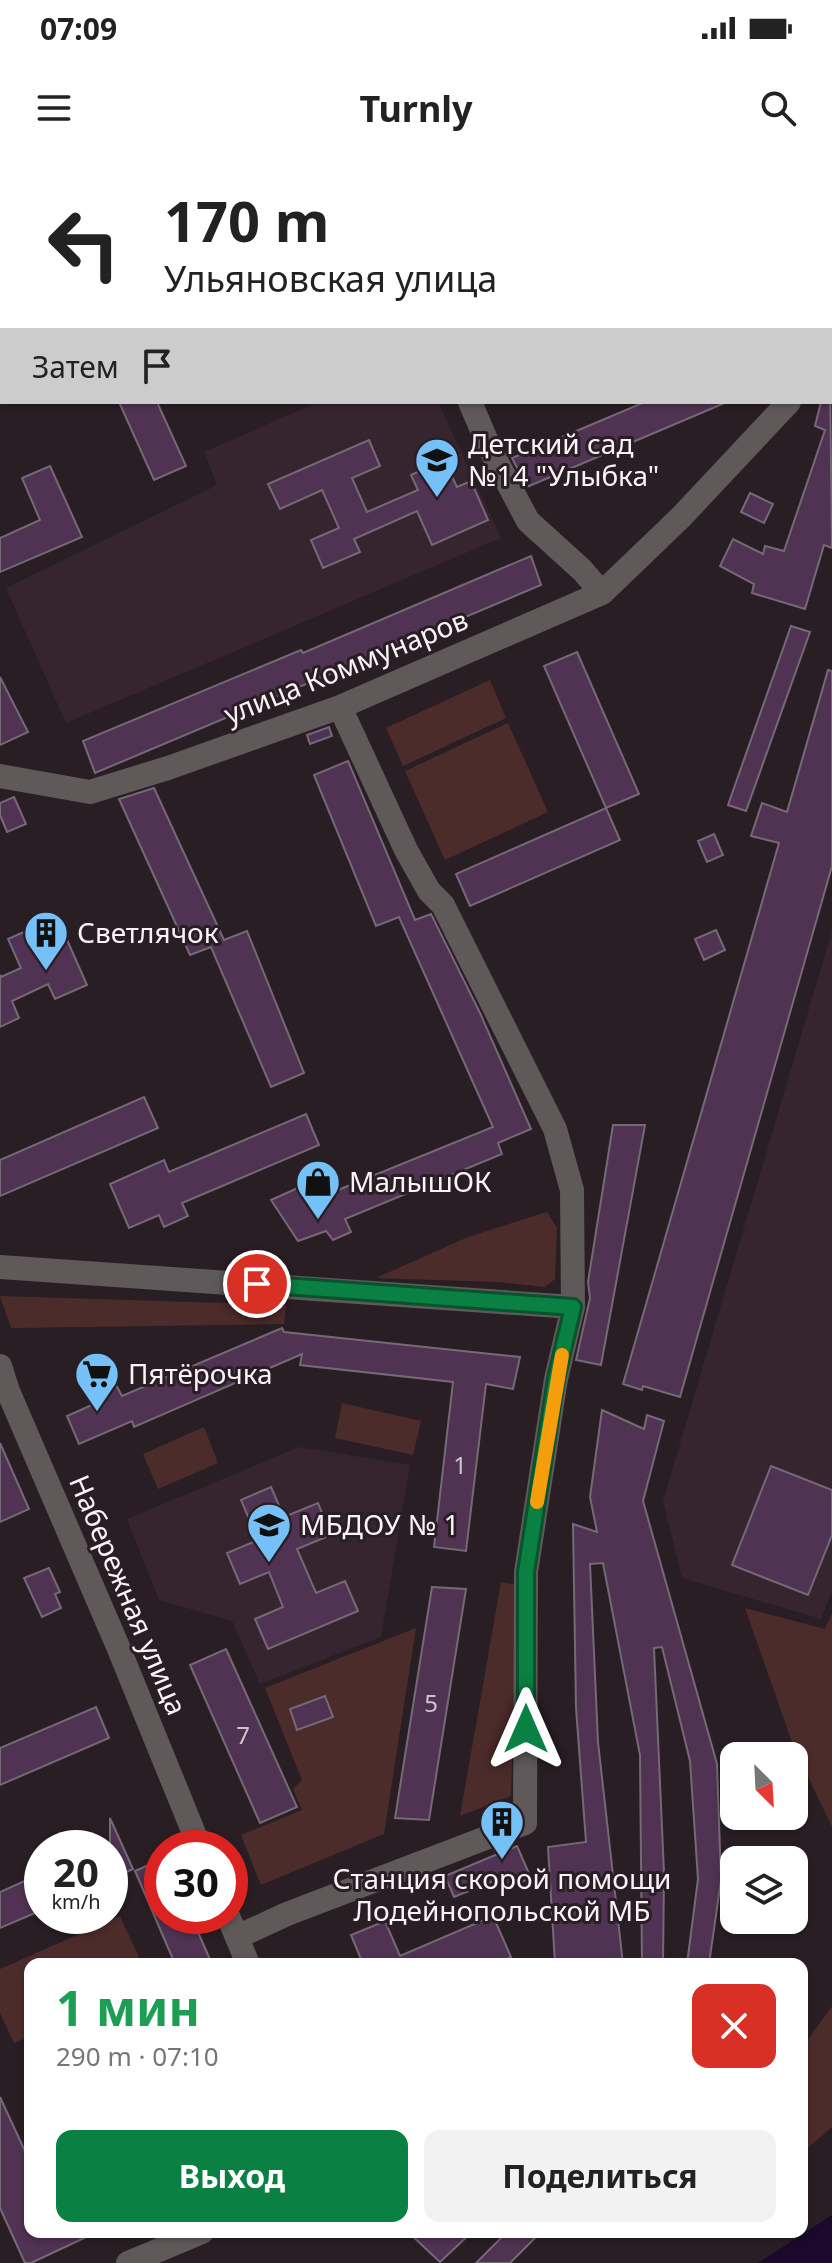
<!DOCTYPE html>
<html lang="ru">
<head>
<meta charset="utf-8">
<style>
  body { margin:0; font-family:"Noto Sans",sans-serif; background:#f2f2f2; color:#222; height:100vh; display:flex; flex-direction:column; font-size:30px; white-space:nowrap }
  * { box-sizing:border-box; margin:0 }
  p { font-size:26px; color:#767676 }
  .icon { flex:none; width:44px; height:44px; fill:none; stroke:currentColor; stroke-width:2; stroke-linecap:round; stroke-linejoin:round }
  .map { position:relative; flex:1; overflow:hidden }
  .sheet { position:absolute; left:24px; top:1798px; width:784px; height:280px; display:flex; flex-direction:column; background:#fff; border-radius:16px; box-shadow:0 2px 6px #0004 }
  .sheet>* { flex:none }
  .hud { position:absolute; left:0px; top:0px; width:832px; height:244px; box-shadow:0 2px 6px #0004; background:#fff; color:#222; overflow:hidden }
  .needle { width:52px; rotate:156deg }
  .tools { position:absolute; left:720px; top:1582px; display:grid; gap:16px }
  .tools a { display:grid; place-items:center; width:88px; height:88px; border-radius:16px; background:#fff; box-shadow:0 2px 6px #0004; font-size:40px }
  .speed { position:absolute; left:24px; top:1670px; display:flex; gap:16px; font-size:40px; font-weight:700; text-align:center }
  .speed>* { display:grid; place-content:center; width:104px; height:104px; border-radius:50%; background:#fff; box-shadow:0 2px 6px #0004; line-height:1 }
  .speed small { font-size:20px; font-weight:400 }
  .speed .limit { border:12px solid #d22; background:#fff; color:#111 }
  .pin { position:absolute; display:grid; place-items:center; width:68px; height:68px; color:#fff; margin:-34px; border:4px solid #fff; border-radius:50%; box-shadow:0 2px 8px #0007 }
  .me { position:absolute; width:88px; margin:-44px; rotate:0deg; stroke-linejoin:round; filter:drop-shadow(0 0 6px #0008) }
  .turn { display:flex; align-items:center; gap:28px; height:168px; padding:0 32px; font-size:36px }
  .turn .icon { width:104px; height:104px; stroke-width:2.5 }
  .turn b { display:block; font-size:56px; line-height:68px }
  .then { display:flex; align-items:center; height:76px; padding:0 32px; background:#0003; gap:16px; font-size:30px }
  .round { display:grid; place-items:center; flex:none; width:84px; height:84px; border-radius:16px; background:#f2f2f2 }
  .overview { display:flex; align-items:center; justify-content:space-between; height:136px; padding:0 32px }
  h1 { font-size:48px; font-weight:700; line-height:60px; color:#1e9e55 }
  .primary-button { display:flex; gap:16px; margin-top:auto; padding:16px 32px }
  .primary-button a { flex:1; height:92px; border-radius:16px; background:#0b8043; color:#fff; font-size:32px; font-weight:700; line-height:92px; text-align:center }
  .primary-button a+a { background:#f2f2f2; color:#222 }
  .status { display:flex; justify-content:space-between; align-items:center; height:56px; padding:0 40px; background:#fff; direction:ltr }
  .status svg { height:22px; fill:currentColor }
  header { display:flex; justify-content:space-between; align-items:center; height:104px; padding:0 32px; background:#fff; font-size:36px; font-weight:700 }
  .map>svg:first-child { display:block }
</style>
</head>
<body>
<div class="status"><b>07:09</b><svg viewBox="0 0 49 12"><path d="M0 12V9h3v3zM5 12V6h3v6zM10 12V3h3v9zM15 12V0h3v12zM26 1h20v11H26zM47 4h2v5h-2z"/></svg></div>
<header><svg class="icon" aria-label="menu" viewBox="0 0 24 24"><path d="M4 6h16M4 12h16M4 18h16"/></svg>Turnly<svg class="icon" aria-label="search" viewBox="0 0 24 24"><circle cx="10" cy="10" r="6"/><path d="M15 15l6 6"/></svg></header>
<div class="map">
<svg width="832" height="2103" viewBox="0 0 832 2103">
  <rect width="100%" height="100%" fill="#291e24"/>
  <!-- built -->
  <path fill="#36252e" d="M318 242H438L501 378 66 563 6 428 217 325 204 292Z
    M832 771V1431L821 1459 682 1418 663 1341Z
    M299 1287 410 1305 381 1477 260 1524 232 1461 159 1440 127 1359Z"/>
  <!-- green -->
  <path fill="#4c2c2a" d="M490 520 506 558 403 606 386 568Z
    M508 563 548 652 445 700 405 611Z
    M547 1052 557 1068 555 1119 545 1127 498 1122 376 1118 468 1077Z
    M0 1136 286 1145 284 1164 11 1168Z
    M342 1243 421 1261 413 1295 335 1278Z
    M204 1267 218 1303 158 1329 143 1294Z
    M501 1422 517 1425 511 1636 460 1656Z
    M745 1448 825 1469 832 1453V1667L793 1585Z
    M416 1468 384 1674 261 1725 241 1675 302 1650 293 1629 302 1620 265 1528Z
    M120 1756 142 1804H30V1876L14 1883 0 1853V1809Z
    M832 1846V1967L802 1993V1888Z"/>
  <!-- water -->
  <path fill="#1a092b" d="M832 2055V2103H758Z"/>
  <!-- building -->
  <path fill="#503253" stroke="#746a75" stroke-width="2" d="M830 219 832 388 824 385 805 449 752 433 754 424 720 406 733 379 763 394 765 386 784 391 825 270 815 266 821 242H830Z
    M119 242H157L186 306 154 320Z
    M645 242H727L527 327 512 298Z
    M369 280 380 306 352 318 367 352 418 330 411 315 444 300 457 327 471 321 488 360 432 385 417 351 354 379 360 392 323 408 311 380 339 368 322 330 280 349 268 324Z
    M50 306 82 377 0 412V378L40 360 22 318Z
    M750 333 773 344 764 363 741 352Z
    M531 396 541 425 95 613 83 581 301 490 303 493Z
    M791 466 810 472 746 651 728 645Z
    M577 492 639 634 606 648 544 506Z
    M828 510 832 511V706L680 1237 643 1226 642 1230 623 1224 779 683 751 676 762 643 787 652Z
    M0 517 28 572 0 585Z
    M329 567 332 576 310 584 307 575Z
    M348 601 415 760 431 754 480 853 531 969 498 983 502 994 345 1059 351 1072 333 1080 326 1071 298 1081 271 1040 331 1013 338 1030 493 967 399 757 376 766 314 615Z
    M154 628 224 780 247 771 304 913 271 927 211 787 190 795 119 639Z
    M14 637 26 664 7 672 0 655V643Z
    M606 648 620 680 470 746 456 714Z
    M714 674 723 695 707 702 698 681Z
    M57 757 87 825 55 839 48 824 12 841 19 858 0 867V815L1 817 21 808 8 779Z
    M716 770 725 790 704 800 695 779Z
    M144 937 158 968 0 1036V1000Z
    M306 954 319 985 182 1043 188 1056 164 1067 159 1055 129 1068 110 1024 164 1000 169 1012Z
    M613 965H645L601 1205 576 1200 590 1138 588 1122Z
    M282 1168 284 1172 520 1197 513 1229 486 1224 466 1391 434 1387 453 1222 300 1205 302 1194 134 1267 132 1261 79 1284 67 1256 92 1245 88 1234 115 1223 122 1236Z
    M602 1250 644 1269 647 1255 664 1261 643 1341 717 1604 721 1720 709 1804H687L698 1719 690 1601 662 1487 654 1488 664 1713 663 1804H642L640 1595 603 1403 590 1404 598 1582 623 1804H555L548 1687 586 1682 576 1548 573 1364 597 1372 590 1337Z
    M0 1283 29 1349 0 1362Z
    M771 1306 832 1330V1375L808 1435 732 1405Z
    M271 1327 284 1357 318 1343 331 1375 297 1389 316 1433 345 1421 358 1451 268 1489 255 1459 283 1447 269 1412 240 1424 227 1393 258 1380 241 1340Z
    M49 1408 60 1432 55 1434 61 1448 42 1457 24 1418Z
    M432 1427 466 1429 429 1660 395 1658Z
    M226 1489 297 1647 260 1663 190 1505Z
    M325 1536 333 1557 297 1570 290 1549Z
    M96 1547 109 1578 0 1625V1588Z
    M110 1658 133 1709 110 1720Z
    M517 1686 531 1718 506 1729 501 1718 454 1737 445 1716Z
    M162 1699V1756H191L212 1804H175L135 1711Z
    M42 1713V1750L0 1768V1732Z
    M493 1756 511 1797 495 1804H363L351 1775 385 1761 400 1796Z
    M0 1937 30 2002V2072H97L31 2103H25L0 2048Z
    M408 2072H472L440 2102Z
    M507 2072H541L510 2103H476Z"/>
  <g fill="none" stroke-linecap="round" stroke-linejoin="round">
    <!-- minor -->
    <path stroke="#5f595a" stroke-width="24" d="M358 0 359 2
      M580 0 581 2
      M830 76 832 68
      M470 242 490 289 528 361 582 410 602 433
      M0 616 90 632 168 608 340 547 602 433 682 356 789 242
      M0 1107 573 1147
      M0 1206 8 1231 119 1489 200 1688
      M228 1756 248 1804
      M237 1777 287 1754 525 1663 526 1412 556 1219 573 1147 572 1030 555 969 443 745 429 731 406 690 340 547
      M128 2103 202 2072"/>
  </g>
  <g fill="none" stroke-linecap="round" stroke-linejoin="round">
    <!-- route casing -->
    <g stroke="#07532c" stroke-width="20">
      <path id="route" d="M257 1124 573 1147 556 1219 526 1412V1569"/>
    </g>
    <!-- route -->
    <use href="#route" stroke="#0b8043" stroke-width="14"/>
    <!-- slow -->
    <path stroke="#f59e0b" stroke-width="14" d="M537 1342 562 1195"/>
  </g>
  <!-- icons -->
  <defs>
    <g id="school-pin" transform="scale(2.3)"><path d="M0 17L-7.5 6A9.5 9.5 0 1 1 7.5 6Z" fill="#75c0f6" stroke="#291e24"/><path d="M0-5L7-2L0 1L-7-2ZM-4 1L0 2.5L4 1V4Q0 6-4 4Z" fill="#111"/></g>
    <g id="building-pin" transform="scale(2.3)"><path d="M0 17L-7.5 6A9.5 9.5 0 1 1 7.5 6Z" fill="#75c0f6" stroke="#291e24"/><path d="M-4-6H4V6H1V3H-1V6H-4ZM-2.5-4.3h1.7v1.8h-1.7ZM.8-4.3h1.7v1.8H.8ZM-2.5-1h1.7V.8h-1.7ZM.8-1h1.7V.8H.8Z" fill="#111"/></g>
    <g id="shop-pin" transform="scale(2.3)"><path d="M0 17L-7.5 6A9.5 9.5 0 1 1 7.5 6Z" fill="#75c0f6" stroke="#291e24"/><path d="M-5-2.5h2.3a2.7 3.5 0 0 1 5.4 0H5L5.5 6h-11ZM-1.5-2.5h3a1.5 2.3 0 0 0-3 0Z" fill="#111"/></g>
    <g id="supermarket-pin" transform="scale(2.3)"><path d="M0 17L-7.5 6A9.5 9.5 0 1 1 7.5 6Z" fill="#75c0f6" stroke="#291e24"/><path d="M-6-5.5h2.5l.6 2H6L4.5 2H-2.5L-4.4-4H-6ZM-1.5 3.2a1.3 1.3 0 1 0 .1 0ZM3 3.2a1.3 1.3 0 1 0 .1 0Z" fill="#111"/></g>
  </defs>
  <g fill-rule="evenodd">
    <use href="#school-pin" x="437" y="300"/>
    <use href="#building-pin" x="46" y="773"/>
    <use href="#shop-pin" x="318" y="1022"/>
    <use href="#supermarket-pin" x="97" y="1214"/>
    <use href="#school-pin" x="269" y="1365"/>
    <use href="#building-pin" x="502" y="1662"/>
  </g>
  <g text-anchor="middle" stroke-width="6" stroke-linejoin="round" paint-order="stroke">
    <!-- number labels -->
    <g font-size="24" fill="#d0c2cd">
      <text x="460" y="1314">1</text>
      <text x="431" y="1552">5</text>
      <text x="243" y="1584">7</text>
    </g>
    <!-- poi labels -->
    <g font-size="28" fill="#faf2f6" stroke="#291e24" text-anchor="start">
      <text x="468" y="294">Детский сад<tspan x="468" dy="32">№14 "Улыбка"</tspan></text>
      <text x="77" y="783">Светлячок</text>
      <text x="349" y="1032">МалышОК</text>
      <text x="128" y="1224">Пятёрочка</text>
      <text x="300" y="1375">МБДОУ № 1</text>
      <text x="502" y="1729" text-anchor="middle">Станция скорой помощи<tspan x="502" dy="32">Лодейнопольской МБ</tspan></text>
    </g>
    <!-- street labels -->
    <g font-size="28" fill="#faf2f6" stroke="#291e24">
      <text transform="translate(346 507) rotate(-22)" y="10">улица Коммунаров</text>
      <text transform="translate(128 1435) rotate(67)" y="10">Набережная улица</text>
    </g>
  </g>
</svg>
<div class="tools">
<a><svg class="needle" viewBox="-14 -14 28 28"><path d="M0-13l5 13h-10z" fill="#e53935"/><path d="M0 13l5-13h-10z" fill="#767676"/></svg></a>
<a><svg class="icon" aria-label="layers" viewBox="0 0 24 24"><path d="M12 4l9 5-9 5-9-5zM3 14l9 5 9-5"/></svg></a>
</div>
<div class="speed"><div>20<small>km/h</small></div><div class="limit">30</div></div>
<div class="pin" style="left:257px;top:1124px;background:#d93025"><svg class="icon" aria-label="arrive" viewBox="0 0 24 24"><path d="M6 21V4h12l-3 4 3 4H6"/></svg></div>
<svg class="me" style="left:526px;top:1569px" viewBox="-20 -20 40 40"><path d="M0-17L14 15 0 8-14 15z" fill="#0b8043" stroke="#fff" stroke-width="4"/></svg>
<div class="hud">
<div class="turn"><svg class="icon" aria-label="left" viewBox="0 0 24 24"><path d="M17 20v-9H6M10 6l-5 5 5 5"/></svg><div><b>170 m</b>Ульяновская улица</div></div>
<div class="then">Затем<svg class="icon" aria-label="arrive" viewBox="0 0 24 24"><path d="M6 21V4h12l-3 4 3 4H6"/></svg></div>
</div>
<section class="sheet">
<div class="overview"><div><h1>1 мин</h1><p>290 m · 07:10</p></div><a class="round" style="background:#d93025;color:#fff"><svg class="icon" aria-label="close" viewBox="0 0 24 24"><path d="M6 6l12 12M18 6L6 18"/></svg></a></div>
<div class="primary-button"><a>Выход</a><a>Поделиться</a></div>
</section>
</div>
</body>
</html>
